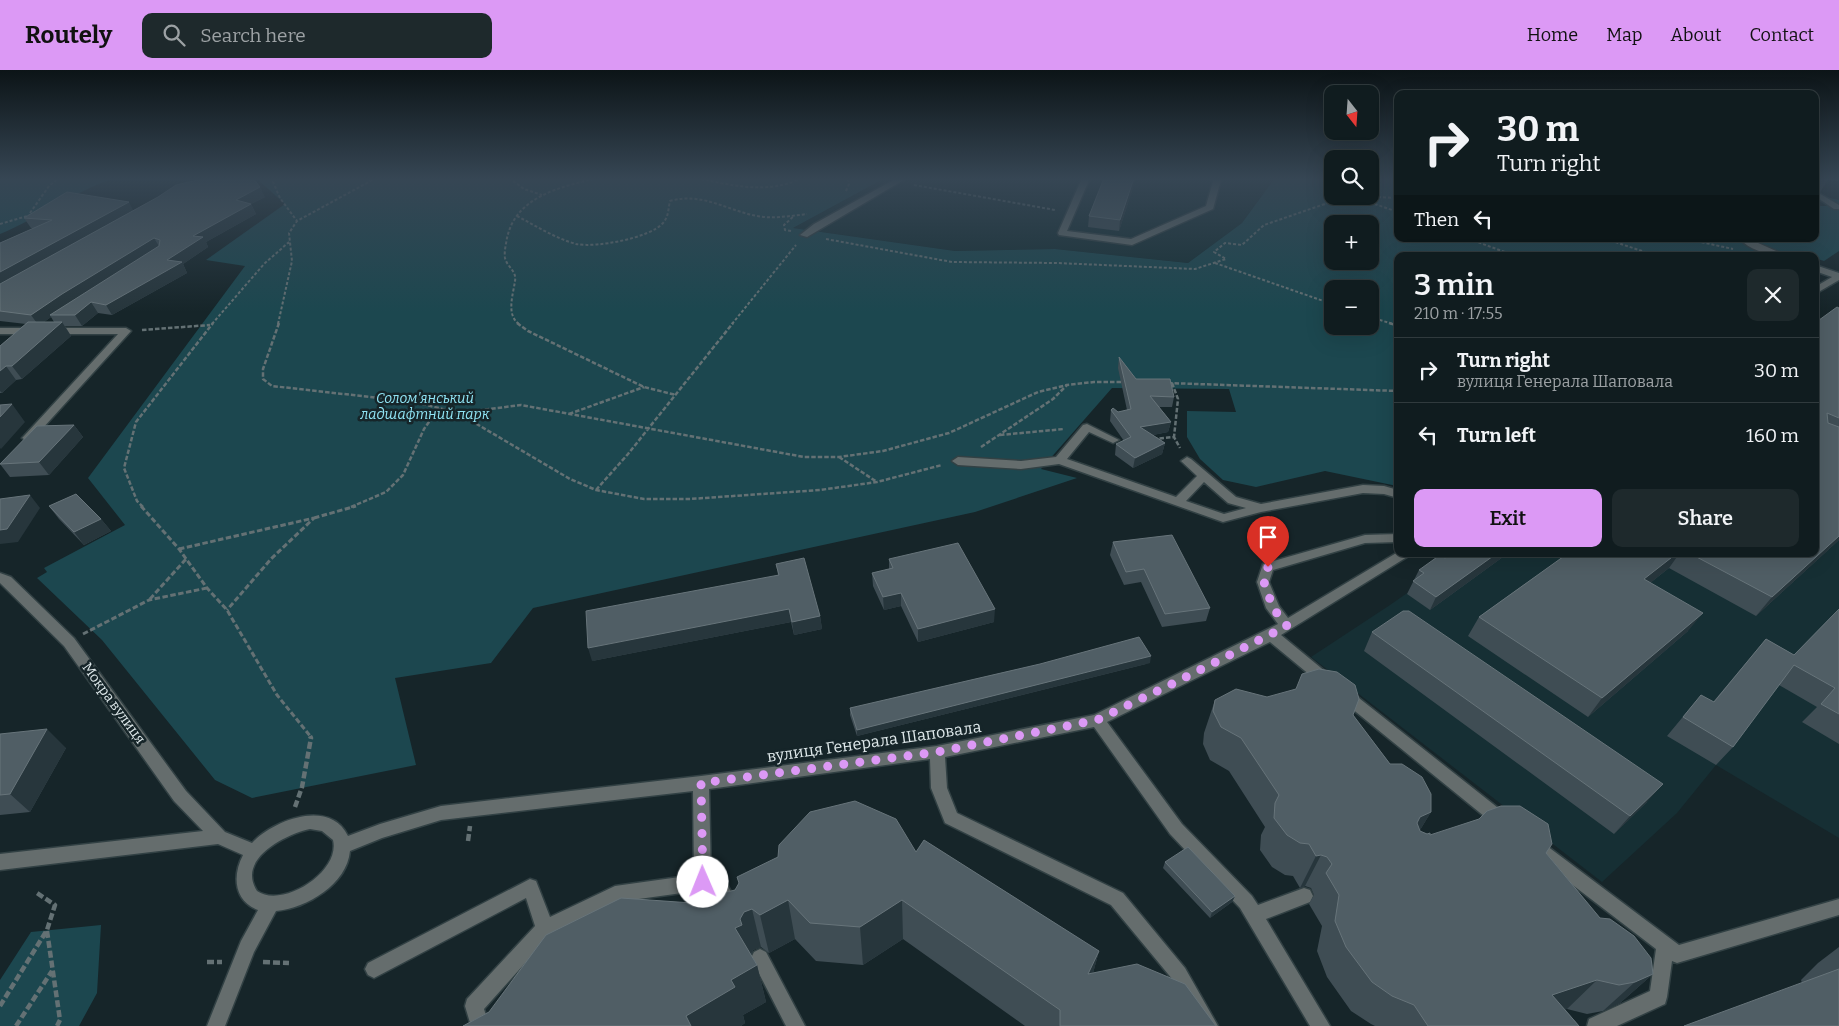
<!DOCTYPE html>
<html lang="en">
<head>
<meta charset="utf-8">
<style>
  body { margin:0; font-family:Bitter,serif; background:#1e292c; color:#f1f3f6; height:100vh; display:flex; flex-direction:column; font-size:19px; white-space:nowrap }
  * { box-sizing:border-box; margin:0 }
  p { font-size:16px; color:#9ca1a4 }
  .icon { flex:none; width:28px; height:28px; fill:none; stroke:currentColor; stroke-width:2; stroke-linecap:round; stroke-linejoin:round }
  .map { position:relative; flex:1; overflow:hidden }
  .panel { position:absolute; left:1394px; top:182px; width:425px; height:305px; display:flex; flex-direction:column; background:#101c1f; border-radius:10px; box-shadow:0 5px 20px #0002,0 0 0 1px #303a3d }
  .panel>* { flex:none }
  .top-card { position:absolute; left:1394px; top:20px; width:425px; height:152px; border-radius:10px; box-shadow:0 5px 20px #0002,0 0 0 1px #303a3d; background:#101c1f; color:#f1f3f6; overflow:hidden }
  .needle { width:32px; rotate:163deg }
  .fabs { position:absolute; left:1324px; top:15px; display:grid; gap:10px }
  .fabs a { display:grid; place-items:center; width:55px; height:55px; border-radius:10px; background:#101c1f; box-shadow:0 5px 20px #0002,0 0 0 1px #303a3d; font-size:25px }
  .pin { position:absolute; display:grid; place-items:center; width:42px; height:42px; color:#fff; margin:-51px -21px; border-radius:50% 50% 50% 0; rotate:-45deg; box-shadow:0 0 5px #0007 }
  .pin .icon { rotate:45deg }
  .me { position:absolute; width:55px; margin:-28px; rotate:359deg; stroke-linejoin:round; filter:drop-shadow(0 0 4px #0008) }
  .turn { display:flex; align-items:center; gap:18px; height:105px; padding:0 20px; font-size:22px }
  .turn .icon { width:65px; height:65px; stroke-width:2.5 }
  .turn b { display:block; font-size:35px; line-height:42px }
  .then { display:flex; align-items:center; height:48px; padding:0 20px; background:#0003; gap:10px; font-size:19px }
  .round { display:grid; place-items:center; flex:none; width:52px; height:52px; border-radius:10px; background:#1e292c }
  .summary { display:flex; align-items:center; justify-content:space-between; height:85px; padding:0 20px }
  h1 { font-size:30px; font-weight:600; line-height:38px }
  .primary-button { display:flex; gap:10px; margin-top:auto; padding:10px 20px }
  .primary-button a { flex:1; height:58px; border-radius:10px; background:#dc99f5; color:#111; font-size:20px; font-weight:600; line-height:58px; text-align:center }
  .primary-button a+a { background:#1e292c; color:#f1f3f6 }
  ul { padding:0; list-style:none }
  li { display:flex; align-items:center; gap:15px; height:65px; padding:0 20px; border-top:1px solid #303a3d }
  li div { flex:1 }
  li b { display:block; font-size:19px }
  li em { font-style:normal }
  header { display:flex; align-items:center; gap:30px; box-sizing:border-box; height:70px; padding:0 25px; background:#dc99f5; color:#111 }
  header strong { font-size:24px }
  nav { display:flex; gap:28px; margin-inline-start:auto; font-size:18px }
  .search { width:350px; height:45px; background:#1e292c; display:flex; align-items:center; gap:12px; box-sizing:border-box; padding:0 18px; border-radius:10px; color:#9ca1a4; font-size:19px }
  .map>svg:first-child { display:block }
</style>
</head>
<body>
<header>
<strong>Routely</strong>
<div class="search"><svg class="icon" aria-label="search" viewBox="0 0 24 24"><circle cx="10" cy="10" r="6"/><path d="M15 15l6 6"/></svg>Search here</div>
<nav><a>Home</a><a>Map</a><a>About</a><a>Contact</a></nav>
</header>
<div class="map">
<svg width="1839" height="956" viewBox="0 0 1839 956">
  <rect width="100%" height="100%" fill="#162529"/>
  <!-- built -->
  <path fill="#162f34" d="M885 108H1275L1242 153 1188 193 1055 179 955 181 793 158Z
    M1839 384V768L1716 695 1677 743 1602 812 1311 587 1390 535 1463 484H1815Z"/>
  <!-- green -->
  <path fill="#1c474f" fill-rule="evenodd" d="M0 108H115C75 121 39 148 0 164Z
    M256 108H885L793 158 955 181 1055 179 1188 193 1242 153 1275 108H1332V126H1370V108H1397L1398 169H1815V136H1837L1825 127 1839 130V181L1824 191 1815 188V186L1796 182 1789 186H1398L1397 416 1325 401 1256 417 1223 410 1200 389 1187 367V341L1236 342 1229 319 1112 318 1041 399 1077 408 975 442 533 538 491 593 395 608 416 695 252 728 215 710 102 570 37 508 47 502 44 498 125 455 88 408 245 196 206 190 285 134ZM1332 154H1370V191H1332ZM1332 219H1370V256H1332Z
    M101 855 97 923 79 956H0V910L31 862Z"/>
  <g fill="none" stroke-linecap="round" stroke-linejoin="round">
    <!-- minor casing -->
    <g stroke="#324144" stroke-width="3">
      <path id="minor" d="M897 108H907L807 167 800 165 814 154Z
        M1082 108H1090L1067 161 1131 169 1206 136 1213 111 1209 108H1219L1221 110 1213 139 1132 175 1059 165 1058 163Z
        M1815 121 1839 135V139H1834L1815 126Z
        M1740 169H1749L1787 186C1773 187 1749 180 1740 169Z
        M1815 195 1839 203V210L1815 224V217L1832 207 1815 201Z
        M0 258H126L131 261 32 370 28 371 22 368 24 366 118 264H0Z
        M1087 354 1119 370 1113 373 1089 362 1067 389 1176 427 1197 406 1181 391 1187 387 1191 389 1236 427 1261 434 1363 415 1384 416 1398 420V428L1384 424 1363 423 1261 442 1223 452 1059 394 1021 399 958 395 952 391 958 387 1021 391 1056 387 1083 355ZM1204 412 1228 433 1246 438 1224 444 1186 431Z
        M1398 464V472L1365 473 1273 500 1269 512 1279 536 1288 548 1398 482V484H1409L1407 487 1281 565 1332 607 1334 611 1332 615 1327 617 1322 615 1270 572 1107 652 1182 754 1252 826 1258 835 1304 818 1310 820 1313 826 1310 832 1266 849 1330 956H1310L1240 838 1170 764 1094 657 945 687 947 718 957 743 1123 823 1185 898 1218 956H1199L1173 910 1111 835 945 753 931 718 930 689 709 719 711 804 722 805 737 833 734 839 728 841 722 839 711 819 617 832 551 864 484 939 489 956H471L465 936 467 929 535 856 526 828 374 908 368 905 365 899 368 893 530 809 536 811 550 847 615 816 694 805 693 721 441 750 382 768 350 781C347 814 307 838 276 841L254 882 225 956H207L241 871 258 840C234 831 232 806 243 785L218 774 0 800V784L203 761 174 731 64 576 0 513V503L11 507 74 568 186 721 225 762 252 773C273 750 330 728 348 766L380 754 441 736 701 706 937 676 1094 645 1278 554 1266 538 1257 512 1263 494 1365 465ZM310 759 322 761 333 770C341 802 282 839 257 821 236 789 286 764 310 759Z
        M1345 619 1350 621 1507 745 1509 750 1507 755 1501 757 1495 755 1340 629 1338 625 1340 621Z
        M1537 771 1543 773 1679 875 1839 829V845L1677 893 1672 891 1667 927 1665 934 1617 956H1587L1589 949 1650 921 1656 879 1531 783 1529 778 1531 773Z
        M760 879 766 882 805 956H786L751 888 754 882Z"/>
    </g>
    <!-- path-far3 -->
    <path stroke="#647174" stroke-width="2" stroke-dasharray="3 2" stroke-linecap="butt" d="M277 108 273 112 280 128 297 151
      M509 108 524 119 542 125
      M696 108C732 115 767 125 802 108
      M1825 109 1839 110
      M914 115 1055 140
      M846 121 849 114 847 108
      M1351 126 1398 142
      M1358 126 1398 128
      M30 143 49 116 59 108
      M517 146C536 156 555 168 576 174 596 178 650 168 663 153 669 146 668 139 670 131 702 122 726 140 757 146 773 149 790 146 807 144
      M0 154 34 144
      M791 161 785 160 784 155 794 146
      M826 169 952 192 1057 193 1195 199 1226 189 1214 182 1225 173 1242 175 1264 155 1348 126
      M1469 169 1516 186
      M1606 169 1657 186
      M1687 169 1733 179
      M1731 186 1740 183
      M1215 193 1332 234
      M1370 247 1393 254
      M212 254 264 194 289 172
      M278 254 292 191 289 163 297 151 376 108
      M519 254C506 245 513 225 515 211 517 201 507 197 505 188 504 182 506 174 507 168 516 126 561 117 597 108
      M732 254 796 175"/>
    <!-- path-far2 -->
    <path stroke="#647174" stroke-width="2.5" stroke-dasharray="4.5 2" stroke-linecap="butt" d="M279 253 263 299V309L272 316 415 332 458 343 570 409 596 420 644 429H690L820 420 877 412 942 395
      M517 253 528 261 644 317 676 325
      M1389 253 1398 256
      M142 260 210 255
      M1168 313 1398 321
      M1172 313 1178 329 1174 367
      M459 343 521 335 804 387H839L883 381 949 363 1038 322 1067 315
      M569 344 644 317
      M1000 365 1064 359
      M1153 369 1174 367 1180 378
      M981 377 1053 329 1067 315 1094 312H1124
      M839 387 877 412
      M596 420 628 384 733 253
      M143 437 137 431 124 398 136 352 213 253
      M351 437 386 422 403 405 424 359 439 338"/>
    <!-- path-far1 -->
    <path stroke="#647174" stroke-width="3" stroke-dasharray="5.5 2.5" stroke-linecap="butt" d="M141 436 179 479 207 518 227 540 277 625 311 667
      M314 448 356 436
      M179 479 314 448 271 489 227 540
      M150 529 186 489
      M83 564 149 530 207 518"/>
    <!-- path -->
    <path stroke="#647174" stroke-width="4.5" stroke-dasharray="7 3" stroke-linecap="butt" d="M295 737 302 717 311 668 310 666
      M468 771 470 756
      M47 861 60 950 57 956
      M207 892H222
      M263 892 289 893
      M0 936 47 860 55 835 37 823
      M16 956 52 901"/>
    <!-- minor -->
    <use href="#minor" fill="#656d6d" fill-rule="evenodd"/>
  </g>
  <!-- wall -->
  <path fill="#3f4d54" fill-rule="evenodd" d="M1104 108H1136L1119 161 1088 157 1089 146Z
    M1815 108H1829L1815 130Z
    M265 127 251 134 256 144 206 172 208 177 183 194 187 203 112 245 98 243 82 256H65L71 266 22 309 16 310 2 323H0V276L26 254 0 251V173L34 158H31L24 148 133 140ZM51 247 54 252H44Z
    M1839 238V470L1756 546 1669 498 1650 513 1688 561 1588 647 1468 566 1479 547 1567 484H1815V253Z
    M1119 287 1136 309 1174 327 1172 337H1159L1171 352 1168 362 1153 365 1165 373 1162 384 1133 398 1115 385 1116 374 1124 371 1110 351 1111 340 1118 342 1127 340 1118 298Z
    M74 355 83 367 49 405 10 407 0 394Z
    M49 436 101 449 111 461 84 475 59 449Z
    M1113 472 1210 538 1206 551 1162 557 1141 512 1124 515 1110 485Z
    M1507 484 1430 540 1407 524 1419 500 1445 488Z
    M889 489 994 552 918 572 901 536 884 540 873 516 872 503 889 499Z
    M776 494 820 546 822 559 794 565 791 552 592 591 778 505Z
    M1839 539V674L1802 652 1817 637 1779 615 1733 677 1716 695 1667 666 1701 625 1713 632 1766 569 1794 585Z
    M1372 562 1647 732 1614 764 1364 581Z
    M1150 593 857 666 850 645V638Z
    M1267 627 1353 645 1390 694 1431 742 1420 760V761L1430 765 1546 783 1600 848 1653 904 1620 933 1603 941 1587 944 1567 939H1565L1579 956H1375L1371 954 1351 941 1327 907 1317 881 1322 856 1309 834 1314 825 1311 818 1305 816 1300 818 1293 806 1285 805 1272 797 1260 780 1261 765 1265 757 1229 701 1210 690 1203 674 1204 663 1215 630Z
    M0 664 66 678 30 742 0 745Z
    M916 782 1099 881 1093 903 1216 956H1025L903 869 863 895 816 891 795 869 769 883 761 877 753 880 751 885 757 895 766 932 743 945 745 953 741 956H463L692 833 735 820 739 813 737 807Z
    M1165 792 1235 826 1232 832 1210 848 1163 798Z
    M1839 877V956L1802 913 1801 910 1818 893Z"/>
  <!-- shaded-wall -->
  <path fill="#27363c" d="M1134 108H1136L1119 161 1120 150Z
    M260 117 265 127 251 134 256 144 206 172 208 177 183 194 187 203 112 245 106 235 167 190 193 166 236 130Z
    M129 132 134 142 0 217V202Z
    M154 168 160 178 50 245 51 247 39 256 31 245 62 224Z
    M91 232 98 243 82 256 75 245Z
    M62 252 71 266 22 309 12 296Z
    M6 296 16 310 2 323 0 321V301Z
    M12 334 25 352 1 379 0 378V347Z
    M1171 352 1168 362 1138 368 1140 357Z
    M74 355 83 367 49 405 39 392Z
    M1165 373 1162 384 1133 398 1135 388Z
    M30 425 40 438 18 472 0 474V460Z
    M101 449 111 461 84 475 74 462Z
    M1839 466V470L1756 546 1772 527Z
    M1496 484H1507L1430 540 1436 527Z
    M1676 484H1679L1669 498 1631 528 1644 509Z
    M901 523V536L884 540 883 527Z
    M789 539 791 552 592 591 588 578Z
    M995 539 994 552 918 572V559Z
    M1703 543 1688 561 1588 647 1602 628Z
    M820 546 822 559 794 565 792 552Z
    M1151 586 1150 593 857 666V660Z
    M47 659 66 678 30 742 10 724Z
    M1663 714 1647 732 1614 764 1630 746Z
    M1431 742 1411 775 1400 779 1420 747Z
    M1321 785 1305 816 1300 818 1316 786Z
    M1235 826 1232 832 1210 848 1212 842Z
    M788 830 795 869 769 883 760 845Z
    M902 830 903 869 863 895 860 857Z
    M752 839 761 877 753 880 750 886 735 858 744 842Z
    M1099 881 1089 918 1088 904Z
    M757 895 766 932 743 945 745 953 741 956H690L686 946 731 910Z
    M1653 904 1620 933 1603 941 1635 912Z
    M1597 910 1567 939 1524 954 1552 925Z"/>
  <!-- building -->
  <path fill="#505e65" stroke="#67747a" d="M206 108H253L260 117 236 130 251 134 193 166 203 167 167 190 182 192 106 235 91 232 75 245H50L159 176 160 170 154 168 62 224 31 245 0 241V214L158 127 176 115Z
    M1104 108H1134L1120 150 1089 146Z
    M67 122 129 132 0 202V173L52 150 24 148Z
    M1837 237 1839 238V348L1827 343 1828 353 1839 357V466L1772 527 1691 484H1815V253Z
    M28 252H62L12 296H6L0 301V276Z
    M1119 287 1136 309H1170L1174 327 1150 326 1171 352 1140 357 1165 373 1135 388 1116 374 1131 367 1111 340 1113 338 1118 342 1131 339Z
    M12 334 0 347V335Z
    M74 355 39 392 0 394 37 356Z
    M76 424 101 449 74 462 49 436Z
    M30 425 7 459 0 460V429Z
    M1172 465 1210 538 1165 544 1144 499 1126 502 1113 472Z
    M958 473 995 539 918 559 901 523 883 527 872 503 893 498 889 489Z
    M1451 484H1496L1436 527 1413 511 1424 503 1419 500 1440 485 1445 488Z
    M1567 484H1676L1644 509 1703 543 1602 628 1479 547Z
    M804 488 820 546 792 552 789 539 588 578 586 541 779 505 776 494Z
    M1839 539V644L1821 634 1835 618 1794 595 1733 677 1683 647 1701 625 1714 632 1766 569 1794 585Z
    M1403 541H1409L1663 714 1630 746 1372 562Z
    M1139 567 1151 586 857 660 850 638 1040 594Z
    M1319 599 1337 602 1355 615 1359 629 1353 645 1390 694H1402L1422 707 1431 724V742L1420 747 1417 753 1420 761 1427 764 1430 763V765L1479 749 1487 741 1501 736H1520L1548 754 1552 774 1546 783 1600 848 1610 849 1634 866 1651 888 1653 904 1635 912 1619 915 1597 910 1552 925 1579 956H1428L1414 935 1392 926 1372 912 1346 877 1335 851 1339 825 1326 803 1332 794 1327 787 1321 785 1316 786 1309 774 1300 773 1287 765 1274 748 1275 733 1279 725 1241 668 1221 657 1213 641 1215 630 1236 619 1267 627 1296 619 1302 604Z
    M47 659 10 724 0 725V664Z
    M855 731 896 749 916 782 924 770 1099 881 1088 904 1137 894 1185 914 1216 956H1060V940L902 830 860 857 810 853 788 830 760 845 752 839 744 842 740 849 742 855 735 858 757 895 731 910 735 917 686 946 691 956H463L489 942 546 865 621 828 692 833 719 817 727 822 735 820 739 813 737 807 778 787 779 775 810 742Z
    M1188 777 1235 826 1212 842 1165 792Z
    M1839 899V956H1684Z"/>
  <!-- sky -->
  <linearGradient id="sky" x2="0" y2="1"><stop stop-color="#0c1417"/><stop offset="0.45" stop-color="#364654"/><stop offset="1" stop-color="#364654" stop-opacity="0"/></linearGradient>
  <rect width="1839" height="242" fill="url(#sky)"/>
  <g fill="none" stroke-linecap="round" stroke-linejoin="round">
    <!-- route -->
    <path stroke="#dc99f5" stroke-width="9" stroke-dasharray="0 16.2" d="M703 812 701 713 937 682 1097 650 1172 614 1287 556 1273 538 1264 512 1268 497"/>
  </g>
  <g text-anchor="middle" stroke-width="5" stroke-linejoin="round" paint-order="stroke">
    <!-- park labels -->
    <g font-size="14" font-style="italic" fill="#90e4f4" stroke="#162529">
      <text x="425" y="333">Солом'янський<tspan x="425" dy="16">ладшафтний парк</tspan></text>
    </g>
    <!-- street labels -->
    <g font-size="14" fill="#e0eaec" stroke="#162529">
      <text transform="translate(114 633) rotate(54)" y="5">Мокра вулиця</text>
    </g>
    <!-- near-street labels -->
    <g font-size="16" fill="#e0eaec" stroke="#162529">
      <text transform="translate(874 671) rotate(-8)" y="6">вулиця Генерала Шаповала</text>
    </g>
  </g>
</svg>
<div class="fabs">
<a><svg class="needle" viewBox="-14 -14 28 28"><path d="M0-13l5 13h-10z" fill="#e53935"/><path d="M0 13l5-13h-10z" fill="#9ca1a4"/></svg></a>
<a><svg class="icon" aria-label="search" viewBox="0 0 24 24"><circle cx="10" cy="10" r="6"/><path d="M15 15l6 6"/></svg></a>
<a>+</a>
<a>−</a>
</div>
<div class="pin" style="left:1268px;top:497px;background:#d93025"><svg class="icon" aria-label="arrive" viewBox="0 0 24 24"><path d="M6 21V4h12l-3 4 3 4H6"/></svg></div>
<svg class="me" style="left:703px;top:812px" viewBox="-20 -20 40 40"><circle r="19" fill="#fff"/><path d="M0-13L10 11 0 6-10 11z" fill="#dc99f5"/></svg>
<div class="top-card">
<div class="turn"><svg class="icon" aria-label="right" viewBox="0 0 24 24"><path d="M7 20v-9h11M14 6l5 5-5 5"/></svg><div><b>30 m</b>Turn right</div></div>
<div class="then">Then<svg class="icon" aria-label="left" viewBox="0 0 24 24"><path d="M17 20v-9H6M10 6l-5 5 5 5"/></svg></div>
</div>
<section class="panel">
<div class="summary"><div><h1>3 min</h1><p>210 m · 17:55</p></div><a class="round"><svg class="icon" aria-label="close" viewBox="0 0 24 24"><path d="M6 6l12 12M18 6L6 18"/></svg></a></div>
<ul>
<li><svg class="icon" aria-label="right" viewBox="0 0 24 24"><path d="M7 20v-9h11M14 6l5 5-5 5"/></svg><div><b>Turn right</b><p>вулиця Генерала Шаповала</p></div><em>30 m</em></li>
<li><svg class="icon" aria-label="left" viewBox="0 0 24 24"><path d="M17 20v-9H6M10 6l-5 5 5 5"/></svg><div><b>Turn left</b></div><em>160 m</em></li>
</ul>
<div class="primary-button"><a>Exit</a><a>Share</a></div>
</section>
</div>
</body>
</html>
